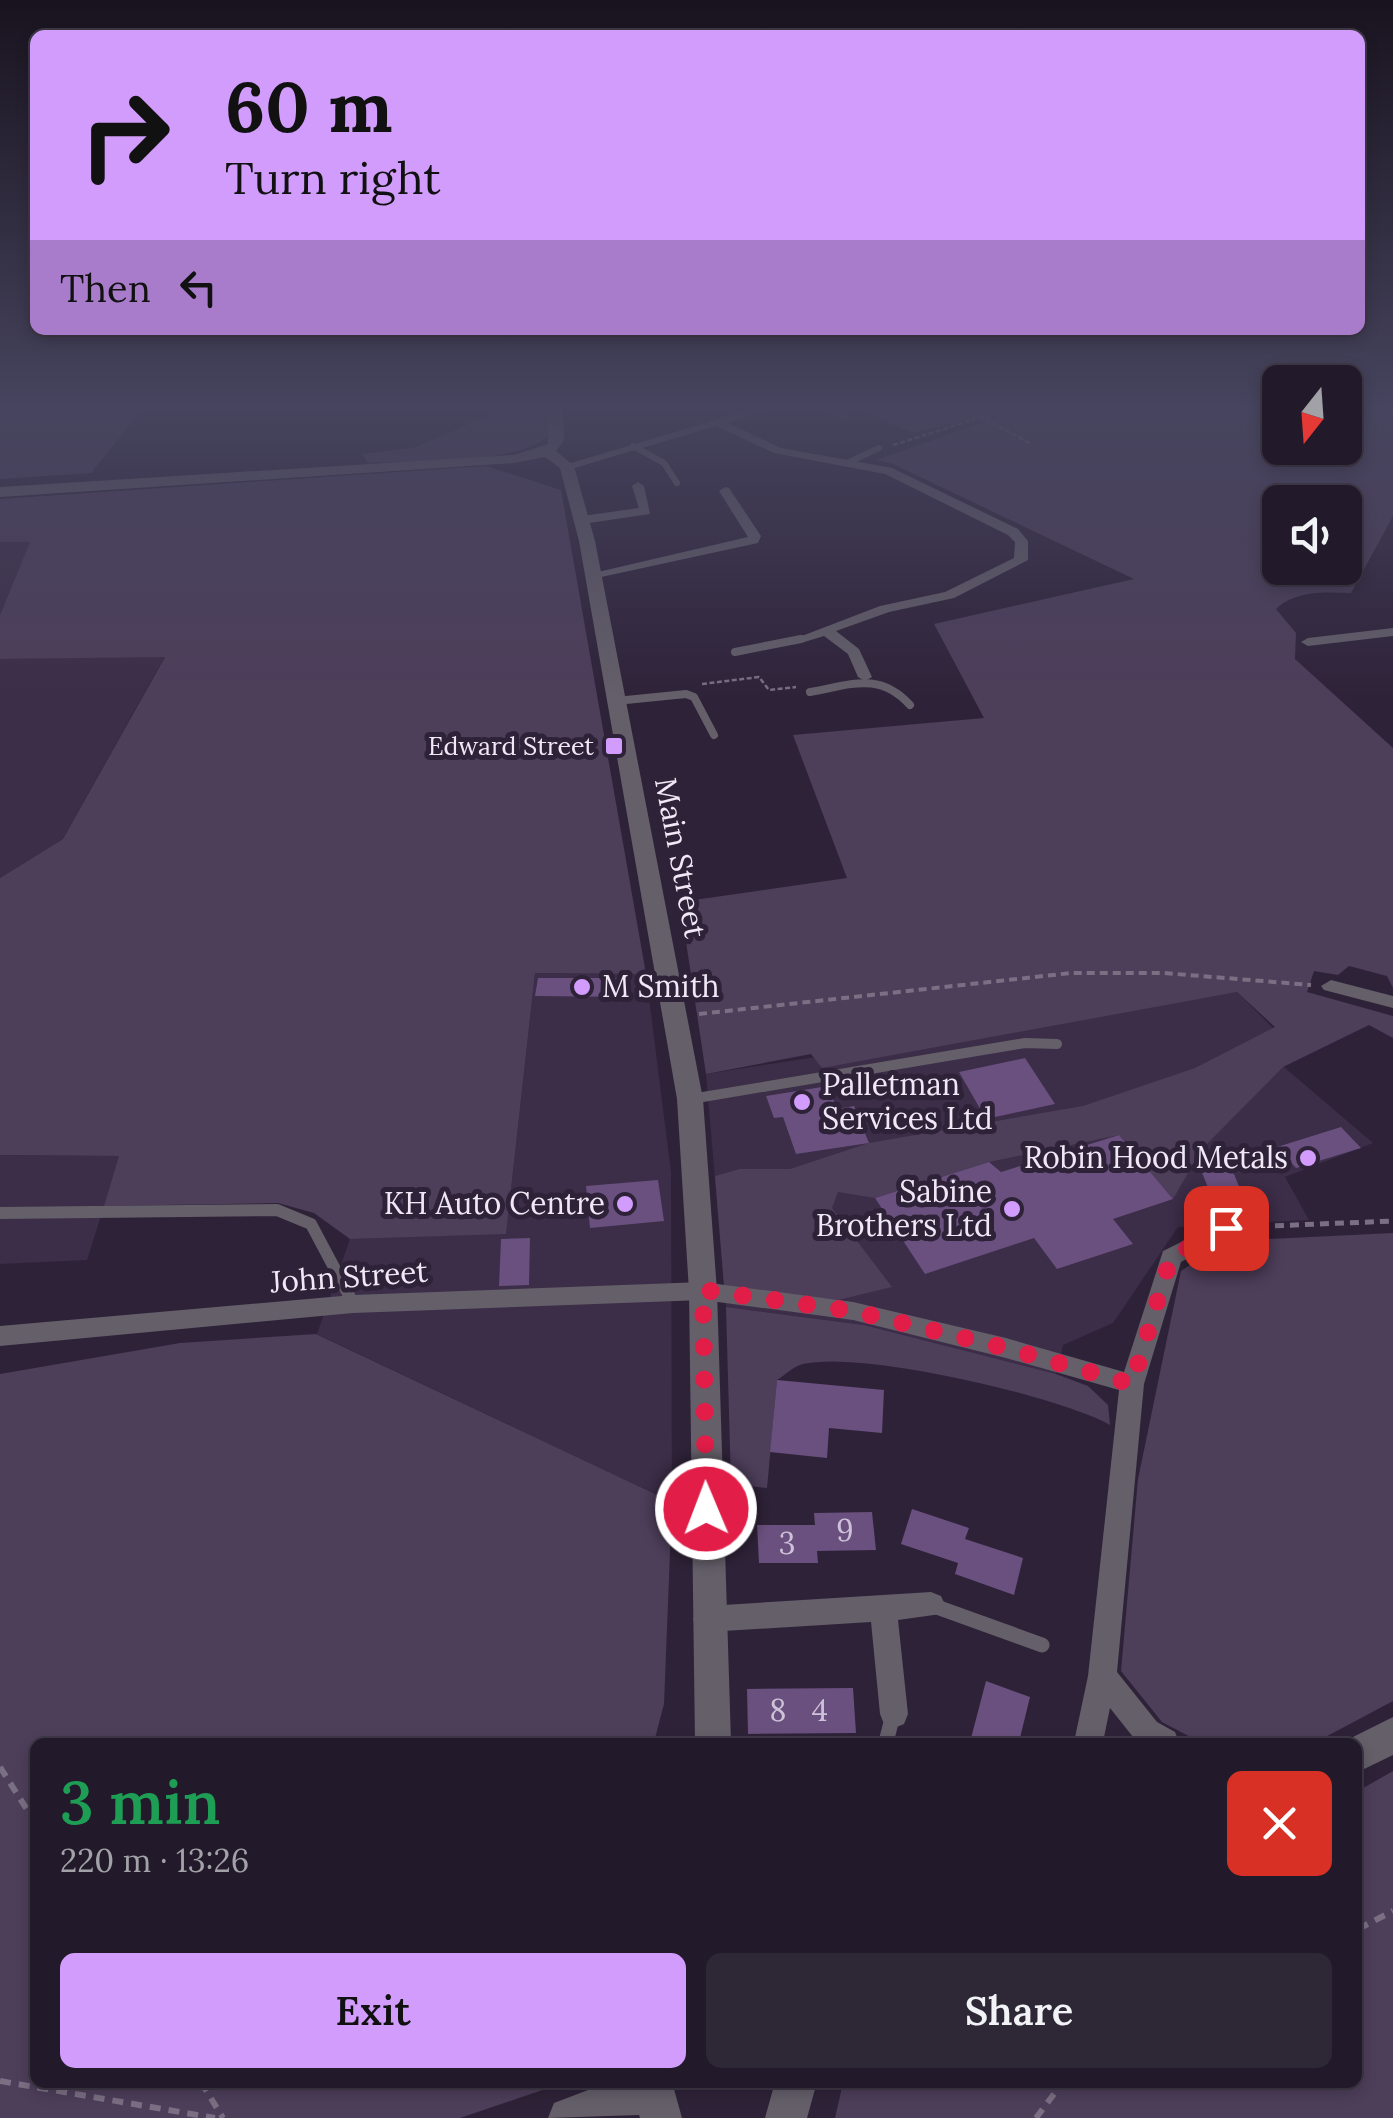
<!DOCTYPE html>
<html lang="en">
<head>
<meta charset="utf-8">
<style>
  body { margin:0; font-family:Lora,serif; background:#2e2736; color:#f1f3f6; height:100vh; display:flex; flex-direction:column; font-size:38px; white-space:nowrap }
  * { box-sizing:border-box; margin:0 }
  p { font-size:32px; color:#a2a1a8 }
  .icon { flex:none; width:55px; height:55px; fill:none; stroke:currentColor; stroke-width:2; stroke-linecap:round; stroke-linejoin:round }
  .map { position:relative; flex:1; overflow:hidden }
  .side { position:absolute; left:30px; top:1738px; width:1332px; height:350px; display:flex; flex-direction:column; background:#221a2a; border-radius:15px; box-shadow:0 5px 15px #0003,0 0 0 2px #3f3847 }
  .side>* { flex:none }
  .banner { position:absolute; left:30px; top:30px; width:1335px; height:305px; border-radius:15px; box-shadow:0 5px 15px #0003,0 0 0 2px #3f3847; background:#d29cfd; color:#111; overflow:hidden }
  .needle { width:65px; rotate:197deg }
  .buttons { position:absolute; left:1262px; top:365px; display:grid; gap:20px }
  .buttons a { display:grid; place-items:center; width:100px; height:100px; border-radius:15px; background:#221a2a; box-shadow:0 5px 15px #0003,0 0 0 2px #3f3847; font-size:50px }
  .pin { position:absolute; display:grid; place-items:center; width:85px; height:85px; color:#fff; margin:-42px; border-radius:20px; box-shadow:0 5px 15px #0006 }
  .me { position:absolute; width:110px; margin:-55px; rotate:359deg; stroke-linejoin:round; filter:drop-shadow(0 0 8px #0008) }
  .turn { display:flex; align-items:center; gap:35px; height:210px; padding:0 30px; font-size:45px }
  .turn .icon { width:130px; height:130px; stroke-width:2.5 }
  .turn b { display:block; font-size:70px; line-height:85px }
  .then { display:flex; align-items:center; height:95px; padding:0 30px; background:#0003; gap:20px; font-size:38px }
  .round { display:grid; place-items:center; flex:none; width:105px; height:105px; border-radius:15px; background:#2e2736 }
  .summary { display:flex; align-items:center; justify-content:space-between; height:170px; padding:0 30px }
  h1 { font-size:60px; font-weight:600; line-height:75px; color:#1e9e55 }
  .action { display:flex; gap:20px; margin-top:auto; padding:20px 30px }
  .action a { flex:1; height:115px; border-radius:15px; background:#d29cfd; color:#111; font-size:40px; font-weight:600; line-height:115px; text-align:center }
  .action a+a { background:#2e2736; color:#f1f3f6 }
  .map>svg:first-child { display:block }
</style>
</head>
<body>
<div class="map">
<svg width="1393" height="2118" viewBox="0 0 1393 2118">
  <rect width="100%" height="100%" fill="#2e2238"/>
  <!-- built -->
  <path fill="#3c2d48" d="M31 541 0 615V542Z
    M165 656 63 839 0 878V659Z
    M535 973 646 974 671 1172 672 1502 317 1334 350 1239 506 1233Z
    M1237 992 1285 1040 1284 1067 1373 1143 1285 1177 1309 1220 1178 1227 1113 1323 1063 1345 1056 1374 864 1325 726 1307 706 1074Z
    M0 1155 120 1156 87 1260 0 1264Z"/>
  <!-- green -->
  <path fill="#4d3e5a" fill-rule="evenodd" d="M0 405H146L91 473 0 479Z
    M500 405H545L550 433C527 465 407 461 368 463L362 454 413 448 500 411Z
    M852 405H1280V448H1345V405H1393V516L1351 593C1325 592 1296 590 1276 609L1296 633 1295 659 1393 748V988L1387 976 1349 966 1338 975 1314 971 1307 992 1393 1016V1038L1369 1025 1283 1067 1202 1149 1173 1199 1119 1135 989 1162 875 1198 838 1192 832 1208 892 1287 838 1300 724 1286 715 1176 740 1169H790L869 1143 1083 1106 1195 1068 1275 1027 1237 992 822 1068 811 1054 706 1074 680 902 847 878 793 735 984 718 934 624 1134 579 893 464 876 460 979 424 981 417 912 433ZM1280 502H1345V568H1280Z
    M486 466 561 490 646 974 535 973 506 1234 350 1239 314 1213 278 1203 104 1206 119 1156 0 1155V878L63 839 165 657 0 659V615L30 542H0V499Z
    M1393 1233V1701L1316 1742H1200L1162 1722 1121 1671 1138 1479 1181 1271 1227 1241Z
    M726 1307 864 1325 1056 1374 1088 1386 1108 1405 1110 1425C1058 1396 861 1350 803 1364 794 1366 785 1375 777 1380L767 1488 731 1484Z
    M316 1334 672 1502 664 1704 654 1742H35V2082L563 2083 460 2118H0V1374L180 1343Z
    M1393 1771V2118H835L843 2083 1358 2082V1791Z"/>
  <!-- building -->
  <path fill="#6a507e" d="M538 978H629L627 997 535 996Z
    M1025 1058 1055 1104 986 1119 959 1072Z
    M828 1086 837 1109 854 1106 869 1143 796 1154 783 1117 774 1118 766 1096Z
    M1341 1127 1361 1148 1296 1168 1277 1147Z
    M1119 1135 1173 1199 1113 1219 1133 1244 1057 1269 1034 1238 925 1274 875 1198 989 1162 1001 1172Z
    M1232 1169 1242 1194 1211 1195 1201 1170Z
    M658 1180 664 1221 590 1228 586 1186Z
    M530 1238 529 1285 499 1286 501 1239Z
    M777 1380 884 1390 882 1433 829 1428 827 1458 770 1452Z
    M912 1509 969 1528 965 1539 1023 1558 1014 1595 955 1574 958 1563 901 1544Z
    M872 1512 876 1550 817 1551 818 1563H759L757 1525H815L814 1513Z
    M986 1681 1030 1697 1019 1742H970Z
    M853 1688 856 1733 748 1734 747 1689Z"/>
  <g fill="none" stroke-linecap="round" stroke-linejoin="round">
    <!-- path-far3 -->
    <path stroke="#7a6f83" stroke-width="2.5" stroke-dasharray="5 2.5" stroke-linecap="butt" d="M936 405 982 417 1059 405
      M893 445 982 417 1031 444
      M702 684 759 677 769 690 796 687"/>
    <!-- path-far2 -->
    <path stroke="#7a6f83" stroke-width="4" stroke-dasharray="8 5" stroke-linecap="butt" d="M699 1014 1071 973H1164L1311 985"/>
    <!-- path-far1 -->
    <path stroke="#7a6f83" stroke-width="5" stroke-dasharray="9 6" stroke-linecap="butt" d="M1245 1227 1393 1221"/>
    <!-- path -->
    <path stroke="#7a6f83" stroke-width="6" stroke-dasharray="11 8" stroke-linecap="butt" d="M0 1767 35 1822
      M1358 1929 1393 1911
      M0 2081 215 2118
      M201 2082 223 2118
      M1036 2118 1063 2082"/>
    <!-- service-far4 -->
    <path stroke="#645f69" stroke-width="6" d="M820 405 845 417
      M633 446 664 463 677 483
      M847 463 879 448"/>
    <!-- service-far3 -->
    <path stroke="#645f69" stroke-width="8" d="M735 652 801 639
      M810 692C850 685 879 671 910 705
      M616 701 686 694 694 697 714 735"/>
    <!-- service-far2 -->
    <path stroke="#645f69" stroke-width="10" d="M691 1099 1025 1043 1057 1044"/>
    <!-- service-far1 -->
    <path stroke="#645f69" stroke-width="12" d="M0 1213 277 1210 311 1224 353 1303
      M934 1606 940 1608"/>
    <!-- service -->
    <path stroke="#645f69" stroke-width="15" d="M934 1606 1042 1645
      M886 1742 893 1715"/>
    <!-- minor -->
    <path fill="#645f69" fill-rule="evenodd" d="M766 405H782L728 423 781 448 892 468 1018 529 1028 541V560L954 598 889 612 836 631 859 649 872 677 865 681 858 677 848 654 824 636 801 643 794 639 880 606 945 592 1014 558 1015 542 1008 535 885 474 774 453 716 426 571 469 561 466Z
      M638 482 644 486 650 514 582 524 576 520 582 516 639 508 632 486Z
      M725 487 729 488 761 536 758 543 592 579 585 575 748 537 719 491Z
      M1393 628V636L1308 646 1301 642 1308 638Z
      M1331 980 1393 996V1008L1324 990 1321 986Z
      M1226 1220 1234 1222 1237 1228 1234 1234 1181 1262 1144 1384 1117 1672 1157 1722 1175 1732 1179 1742H1137L1110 1708 1103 1742H1074L1088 1676 1119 1390 1006 1358 853 1320 703 1300 353 1313 0 1346V1326L353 1295 703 1282 853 1302 1006 1338 1124 1372 1163 1251Z
      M931 1592 941 1596 945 1605 941 1614 898 1620 908 1714 904 1724 894 1728 884 1724 880 1714 871 1622 707 1632 697 1628 693 1619 697 1610 707 1606Z"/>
    <!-- tertiary -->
    <path fill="#645f69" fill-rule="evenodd" d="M548 405H562L564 440 556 451 574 466 595 541 703 1099 717 1291 731 1742H695L689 1291 677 1099 579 541 560 468 545 457 514 463 0 497V487L514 455 548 444Z
      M1393 1717V1755L1358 1772V1742L1345 1741Z
      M609 2082H672L682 2118H640L639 2115 548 2118 554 2103Z
      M775 2082H817L807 2118H765Z"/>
  </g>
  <!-- sky -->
  <linearGradient id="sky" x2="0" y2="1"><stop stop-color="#19131f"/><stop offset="0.58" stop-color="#46445e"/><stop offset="1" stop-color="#46445e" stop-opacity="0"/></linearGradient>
  <rect width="1393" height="701" fill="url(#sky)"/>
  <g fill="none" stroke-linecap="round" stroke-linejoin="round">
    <!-- route -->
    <path stroke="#e11d48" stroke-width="18" stroke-dasharray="0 32.4" d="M706 1509 703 1290 853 1311 1006 1348 1132 1384 1171 1257 1226 1228"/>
  </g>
  <!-- markers -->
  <g fill="#d29cfd" stroke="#2e2238" stroke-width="4">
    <rect x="604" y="736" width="20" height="20" rx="5"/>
    <circle cx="582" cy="987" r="10"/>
    <circle cx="802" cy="1102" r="10"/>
    <circle cx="1308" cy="1158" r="10"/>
    <circle cx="625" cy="1204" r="10"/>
    <circle cx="1012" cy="1209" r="10"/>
  </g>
  <g text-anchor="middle" stroke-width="10" stroke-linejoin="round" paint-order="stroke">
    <!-- far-poi labels -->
    <g font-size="25" fill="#f0e8f7" stroke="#2e2238" text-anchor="end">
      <text x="594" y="755">Edward Street</text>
    </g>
    <!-- street labels -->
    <g font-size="30" fill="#f0e8f7" stroke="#2e2238">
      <text transform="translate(680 858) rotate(79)" y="10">Main Street</text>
      <text transform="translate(349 1277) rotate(-4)" y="10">John Street</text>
    </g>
    <!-- poi labels -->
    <g font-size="30" fill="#f0e8f7" stroke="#2e2238" text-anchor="end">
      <text x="602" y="997" text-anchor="start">M Smith</text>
      <text x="822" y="1095" text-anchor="start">Palletman<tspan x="822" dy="34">Services Ltd</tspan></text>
      <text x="1288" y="1168">Robin Hood Metals</text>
      <text x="992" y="1202">Sabine<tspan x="992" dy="34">Brothers Ltd</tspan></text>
      <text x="605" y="1214">KH Auto Centre</text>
    </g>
    <!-- near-number labels -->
    <g font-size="30" fill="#cec2d9">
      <text x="845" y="1541">9</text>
      <text x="787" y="1554">3</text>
      <text x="778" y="1721">8</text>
      <text x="820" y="1721">4</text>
    </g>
  </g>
</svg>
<div class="buttons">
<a><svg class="needle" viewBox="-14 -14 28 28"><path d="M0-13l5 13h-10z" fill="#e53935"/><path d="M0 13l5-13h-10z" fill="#a2a1a8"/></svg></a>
<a><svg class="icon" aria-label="sound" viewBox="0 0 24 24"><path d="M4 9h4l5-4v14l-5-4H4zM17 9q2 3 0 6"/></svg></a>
</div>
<div class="pin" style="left:1226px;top:1228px;background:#d93025"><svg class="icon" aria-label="arrive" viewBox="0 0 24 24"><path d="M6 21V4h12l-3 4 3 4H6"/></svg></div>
<svg class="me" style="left:706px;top:1509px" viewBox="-20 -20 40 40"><circle r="17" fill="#e11d48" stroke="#fff" stroke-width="3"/><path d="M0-11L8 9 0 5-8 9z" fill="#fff"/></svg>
<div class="banner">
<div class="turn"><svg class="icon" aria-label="right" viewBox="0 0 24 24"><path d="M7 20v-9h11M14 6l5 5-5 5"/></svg><div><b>60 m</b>Turn right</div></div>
<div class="then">Then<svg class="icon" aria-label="left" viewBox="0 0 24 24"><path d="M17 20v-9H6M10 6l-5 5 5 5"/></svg></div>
</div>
<section class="side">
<div class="summary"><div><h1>3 min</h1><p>220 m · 13:26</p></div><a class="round" style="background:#d93025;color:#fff"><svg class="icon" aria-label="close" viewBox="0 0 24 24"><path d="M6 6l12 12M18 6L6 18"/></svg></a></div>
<div class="action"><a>Exit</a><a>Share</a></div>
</section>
</div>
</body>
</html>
